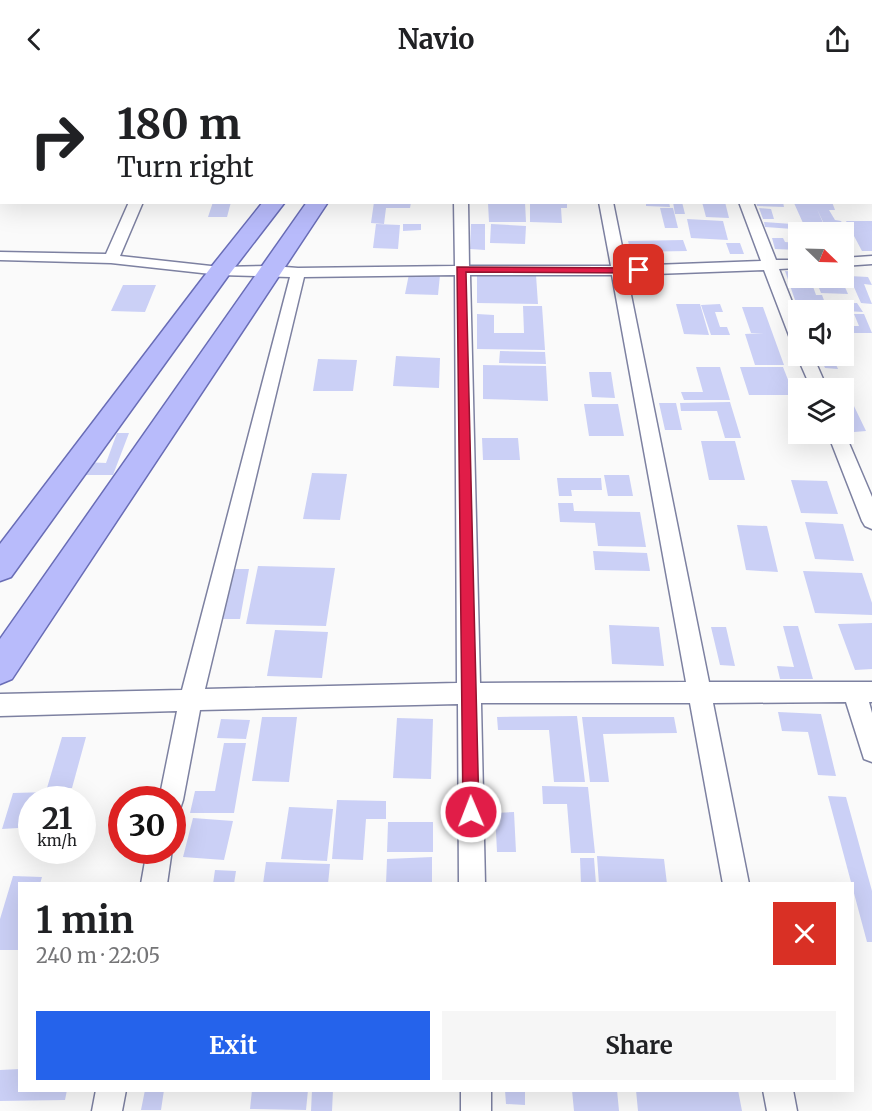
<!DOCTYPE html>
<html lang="en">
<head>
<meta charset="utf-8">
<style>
  body { margin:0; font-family:Merriweather,serif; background:#f6f6f6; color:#202124; height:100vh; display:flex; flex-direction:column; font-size:22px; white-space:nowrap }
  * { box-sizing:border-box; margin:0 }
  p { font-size:20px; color:#757577 }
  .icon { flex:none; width:33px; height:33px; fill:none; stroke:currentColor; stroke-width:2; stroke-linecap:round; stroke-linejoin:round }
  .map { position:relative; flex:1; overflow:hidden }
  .drawer { position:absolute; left:18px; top:804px; width:836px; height:210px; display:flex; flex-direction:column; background:#fff; border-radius:0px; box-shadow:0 6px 24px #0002 }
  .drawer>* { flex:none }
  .banner { position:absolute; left:0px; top:0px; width:873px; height:126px; box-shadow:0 6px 24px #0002; background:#fff; color:#202124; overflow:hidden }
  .needle { width:39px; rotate:113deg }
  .fabs { position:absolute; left:788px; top:144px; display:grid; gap:12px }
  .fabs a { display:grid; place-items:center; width:66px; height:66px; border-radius:0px; background:#fff; box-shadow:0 6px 24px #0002; font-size:30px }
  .speed { position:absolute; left:18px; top:708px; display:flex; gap:12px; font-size:30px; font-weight:700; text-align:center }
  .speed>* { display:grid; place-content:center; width:78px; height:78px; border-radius:50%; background:#fff; box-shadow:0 6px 24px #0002; line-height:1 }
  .speed small { font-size:15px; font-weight:400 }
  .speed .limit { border:9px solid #d22; background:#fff; color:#111 }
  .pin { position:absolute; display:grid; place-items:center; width:51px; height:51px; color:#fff; margin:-26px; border-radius:12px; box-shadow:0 3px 9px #0006 }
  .me { position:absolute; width:66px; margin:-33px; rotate:359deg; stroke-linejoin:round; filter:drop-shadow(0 0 4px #0008) }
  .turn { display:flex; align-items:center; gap:21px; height:126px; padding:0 18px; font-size:27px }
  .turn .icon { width:78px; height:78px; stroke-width:2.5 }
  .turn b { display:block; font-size:42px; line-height:51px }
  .round { display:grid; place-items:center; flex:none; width:63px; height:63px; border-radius:0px; background:#f6f6f6 }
  .overview { display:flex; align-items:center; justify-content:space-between; height:102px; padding:0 18px }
  h1 { font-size:36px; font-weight:700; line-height:45px }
  .primary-button { display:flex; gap:12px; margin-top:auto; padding:12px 18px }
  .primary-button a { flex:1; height:69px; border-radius:0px; background:#2563eb; color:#fff; font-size:24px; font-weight:700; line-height:69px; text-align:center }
  .primary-button a+a { background:#f6f6f6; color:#202124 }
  header { display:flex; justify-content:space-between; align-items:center; height:78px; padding:0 18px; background:#fff; font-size:27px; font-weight:700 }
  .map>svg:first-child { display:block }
</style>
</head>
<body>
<header><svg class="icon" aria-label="back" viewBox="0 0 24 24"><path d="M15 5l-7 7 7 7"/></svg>Navio<svg class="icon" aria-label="share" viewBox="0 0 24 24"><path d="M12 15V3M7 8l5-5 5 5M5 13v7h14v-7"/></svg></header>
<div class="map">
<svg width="872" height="1033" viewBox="0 0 872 1033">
  <rect width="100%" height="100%" fill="#fafafa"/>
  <!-- building -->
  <path fill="#cbd0f6" d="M213 124H231L227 139H208Z
    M374 124H411L410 130H386L384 146 371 145Z
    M525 124 526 144H489L488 125Z
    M530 124H567V130H561L562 145 530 144Z
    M646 124H669L670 129 646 128Z
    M673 124H682L685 136H675Z
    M702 124H725L729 140 706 139Z
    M756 124H783L784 129 757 128Z
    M832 124 835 132H829L835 142 841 143 844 148H825L817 131 827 154H807L794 125Z
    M660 130H673L678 150H665Z
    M759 130 771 131 774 141H763Z
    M687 141 723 143 728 162 691 160Z
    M846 143H872V173H862Z
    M764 144 792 146 793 151 765 149Z
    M376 146 400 147 398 171 373 170Z
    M403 146H421V152L403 153Z
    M471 146H485V172L470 171Z
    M491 146 526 148 525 166 490 165Z
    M772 160H783L785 164 798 165V172L775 171Z
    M683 162 687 173 631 174 628 163Z
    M726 165H740L744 176H730Z
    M785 193 798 194V200H810L816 217H822L825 225H796Z
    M409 196 440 197 438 217 405 216Z
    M477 196 536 197 538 226 477 225Z
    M849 198 868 199 872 207 864 206 872 226 861 225Z
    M815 200H841L848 216 821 215Z
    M123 207H156L145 234 111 233Z
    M857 225 863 234 830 232 826 226Z
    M676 226H700L709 257 684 256Z
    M720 226 723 234H715L720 249H727L730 257H711L701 227Z
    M523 228H542L545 272 477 271V236L494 237V255H524Z
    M742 229H763L784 287H755L745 256 764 255H751Z
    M854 236H864L872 255H843V248H859Z
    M500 273 545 274 546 286 499 285Z
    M396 278 440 280 439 310 393 308Z
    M820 278H832L838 291 825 290Z
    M318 281 357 282 353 313H313Z
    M483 287 546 288 548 323 483 321Z
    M696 289H720L730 322H684L681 314H703Z
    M740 289H783L794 317H749Z
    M589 294H611L615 320 592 319Z
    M730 324 741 360H725L717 333H681L680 325Z
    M659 325H676L682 352H665Z
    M584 326H618L624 358H589Z
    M843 326H853L866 353 854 354Z
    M117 355H129L113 397H78L83 384 106 385Z
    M482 360H518L520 382H483Z
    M701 363H735L745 402H709Z
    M312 395 347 396 340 442 303 441Z
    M604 397H629L633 418H608Z
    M557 400H601L602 412H571L572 418H559Z
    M791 402 827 403 838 436 801 435Z
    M558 425H573L574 433 640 434 646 469 598 468 595 445 560 444Z
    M805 444 843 446 854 483 815 481Z
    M737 447 767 448 778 494 746 492Z
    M593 473 647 475 650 493 595 492Z
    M258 488 335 490 326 548 246 546Z
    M233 491H249L240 541H223Z
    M803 493 862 495 872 525V537L815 535Z
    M872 545V591L855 592 838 546Z
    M609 547 659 549 664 588 612 586Z
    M783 548H798L813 601H780L777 588 794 589Z
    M711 549H726L735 588 720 587Z
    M275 552 328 554 322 600 267 598Z
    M778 634 821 636 836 698 818 697 808 654 782 653Z
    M577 638 585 704H554L549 652H498L497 639Z
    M262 639H297L289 704 252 703Z
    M582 639H674L677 655 603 656 609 704H590Z
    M397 640 433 641 431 701 393 700Z
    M221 641 250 642 246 661 217 660Z
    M62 659H86L72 710H47Z
    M224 665H246L234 735H190L195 713H215Z
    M542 708 588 709 595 775H571L567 726H543Z
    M50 714 48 722H32V732H23L18 750 2 751 13 715Z
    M828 718 846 719 872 813V864H867Z
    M337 722 386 723V741H366L363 782 332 781Z
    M289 729 333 731 327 783 281 781Z
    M514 734 516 774H497L495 735Z
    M193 740 233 743 224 782 183 779Z
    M388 744H433V774H387Z
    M597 778 664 781 667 806H599Z
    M432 779V806H386L387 781Z
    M580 780H594L596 806H581Z
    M266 784 330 786 328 806H263Z
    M215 792 236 793 234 806H213Z
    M13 798 42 799 40 806H20V872H0V841Z
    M20 991V1012H67L65 1022 0 1023V992Z
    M145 1012H164L161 1032H141Z
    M252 1012H308L306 1032 250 1031Z
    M312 1012H333L332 1033H311Z
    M505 1012H525V1027L506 1026Z
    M572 1012H617L619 1033H574Z
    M636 1012H738L742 1033H638Z"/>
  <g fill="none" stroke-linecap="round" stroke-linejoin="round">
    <!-- street casing -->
    <g stroke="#7d81a1" stroke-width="3">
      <path id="street" d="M35 0H47L35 2Z
        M184 0H196V2H184Z
        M327 0H339V2H327Z
        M456 0H468V2H456Z
        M580 0H592V2H580Z
        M2 53V63L0 64V54Z
        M129 124H143L120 178 220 189 272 188 298 190 455 188 454 124H468L469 188H611L599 124H613L626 188 761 183 739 124H753L776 182H798V190L779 191 798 239V265L792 264 790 260 764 192 627 197 709 604H872V624H869L872 635V684L864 681 846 624 713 625 749 806H723L690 625H481L485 806H459L458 626 200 632 183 722 180 731 172 734V722H159L177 633 0 638V616L182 612 290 199 220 197 111 185 0 182V174L106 176ZM455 197 457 605 205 611 304 199ZM470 197H612L686 604 480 605Z
        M872 178V186L843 188V180Z
        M798 276 813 278 827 310H811L797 278Z
        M843 351 872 419V451L865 448 862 443 828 356H843Z
        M147 772 172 771 167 806H141Z
        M96 1012H126L122 1033H92Z
        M461 1012H491V1033H461Z
        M763 1012H793L797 1033H767Z"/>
    </g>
    <!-- primary casing -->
    <g stroke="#696db6" stroke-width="3">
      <path id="primary" d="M380 0H398L379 2Z
        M414 0H432L413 2Z
        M263 124H285L228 198 11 499 0 503V466L212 188Z
        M307 124H328L12 601 0 606V561Z"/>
    </g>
    <!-- street -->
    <use href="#street" fill="#fff" fill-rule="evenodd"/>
    <!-- primary -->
    <use href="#primary" fill="#b8bbfb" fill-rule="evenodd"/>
  </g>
  <!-- route -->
  <path fill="#e11d48" stroke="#92132f" stroke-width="1.5" d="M457 189 639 190 644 192 639 195 466 194 479 734 477 740 471 742 465 740 463 734Z"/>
</svg>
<div class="fabs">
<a><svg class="needle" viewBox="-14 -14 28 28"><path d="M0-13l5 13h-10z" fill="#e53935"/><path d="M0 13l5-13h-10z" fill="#757577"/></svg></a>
<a><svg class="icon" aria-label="sound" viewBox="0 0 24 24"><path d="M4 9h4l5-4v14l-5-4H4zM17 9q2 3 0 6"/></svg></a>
<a><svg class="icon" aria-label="layers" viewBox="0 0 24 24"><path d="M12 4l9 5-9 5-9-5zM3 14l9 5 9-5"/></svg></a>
</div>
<div class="speed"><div>21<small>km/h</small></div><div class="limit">30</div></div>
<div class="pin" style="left:639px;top:192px;background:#d93025"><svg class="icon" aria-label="arrive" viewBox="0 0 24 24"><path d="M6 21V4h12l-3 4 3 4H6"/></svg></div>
<svg class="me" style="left:471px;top:734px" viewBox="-20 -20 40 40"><circle r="17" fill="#e11d48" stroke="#fff" stroke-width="3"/><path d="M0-11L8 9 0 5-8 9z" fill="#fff"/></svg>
<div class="banner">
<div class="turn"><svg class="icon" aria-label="right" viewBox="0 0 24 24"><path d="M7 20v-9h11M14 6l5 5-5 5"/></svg><div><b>180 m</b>Turn right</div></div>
</div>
<section class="drawer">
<div class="overview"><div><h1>1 min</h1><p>240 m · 22:05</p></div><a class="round" style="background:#d93025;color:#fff"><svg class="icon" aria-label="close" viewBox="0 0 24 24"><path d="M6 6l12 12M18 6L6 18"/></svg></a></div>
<div class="primary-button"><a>Exit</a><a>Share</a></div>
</section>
</div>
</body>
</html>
